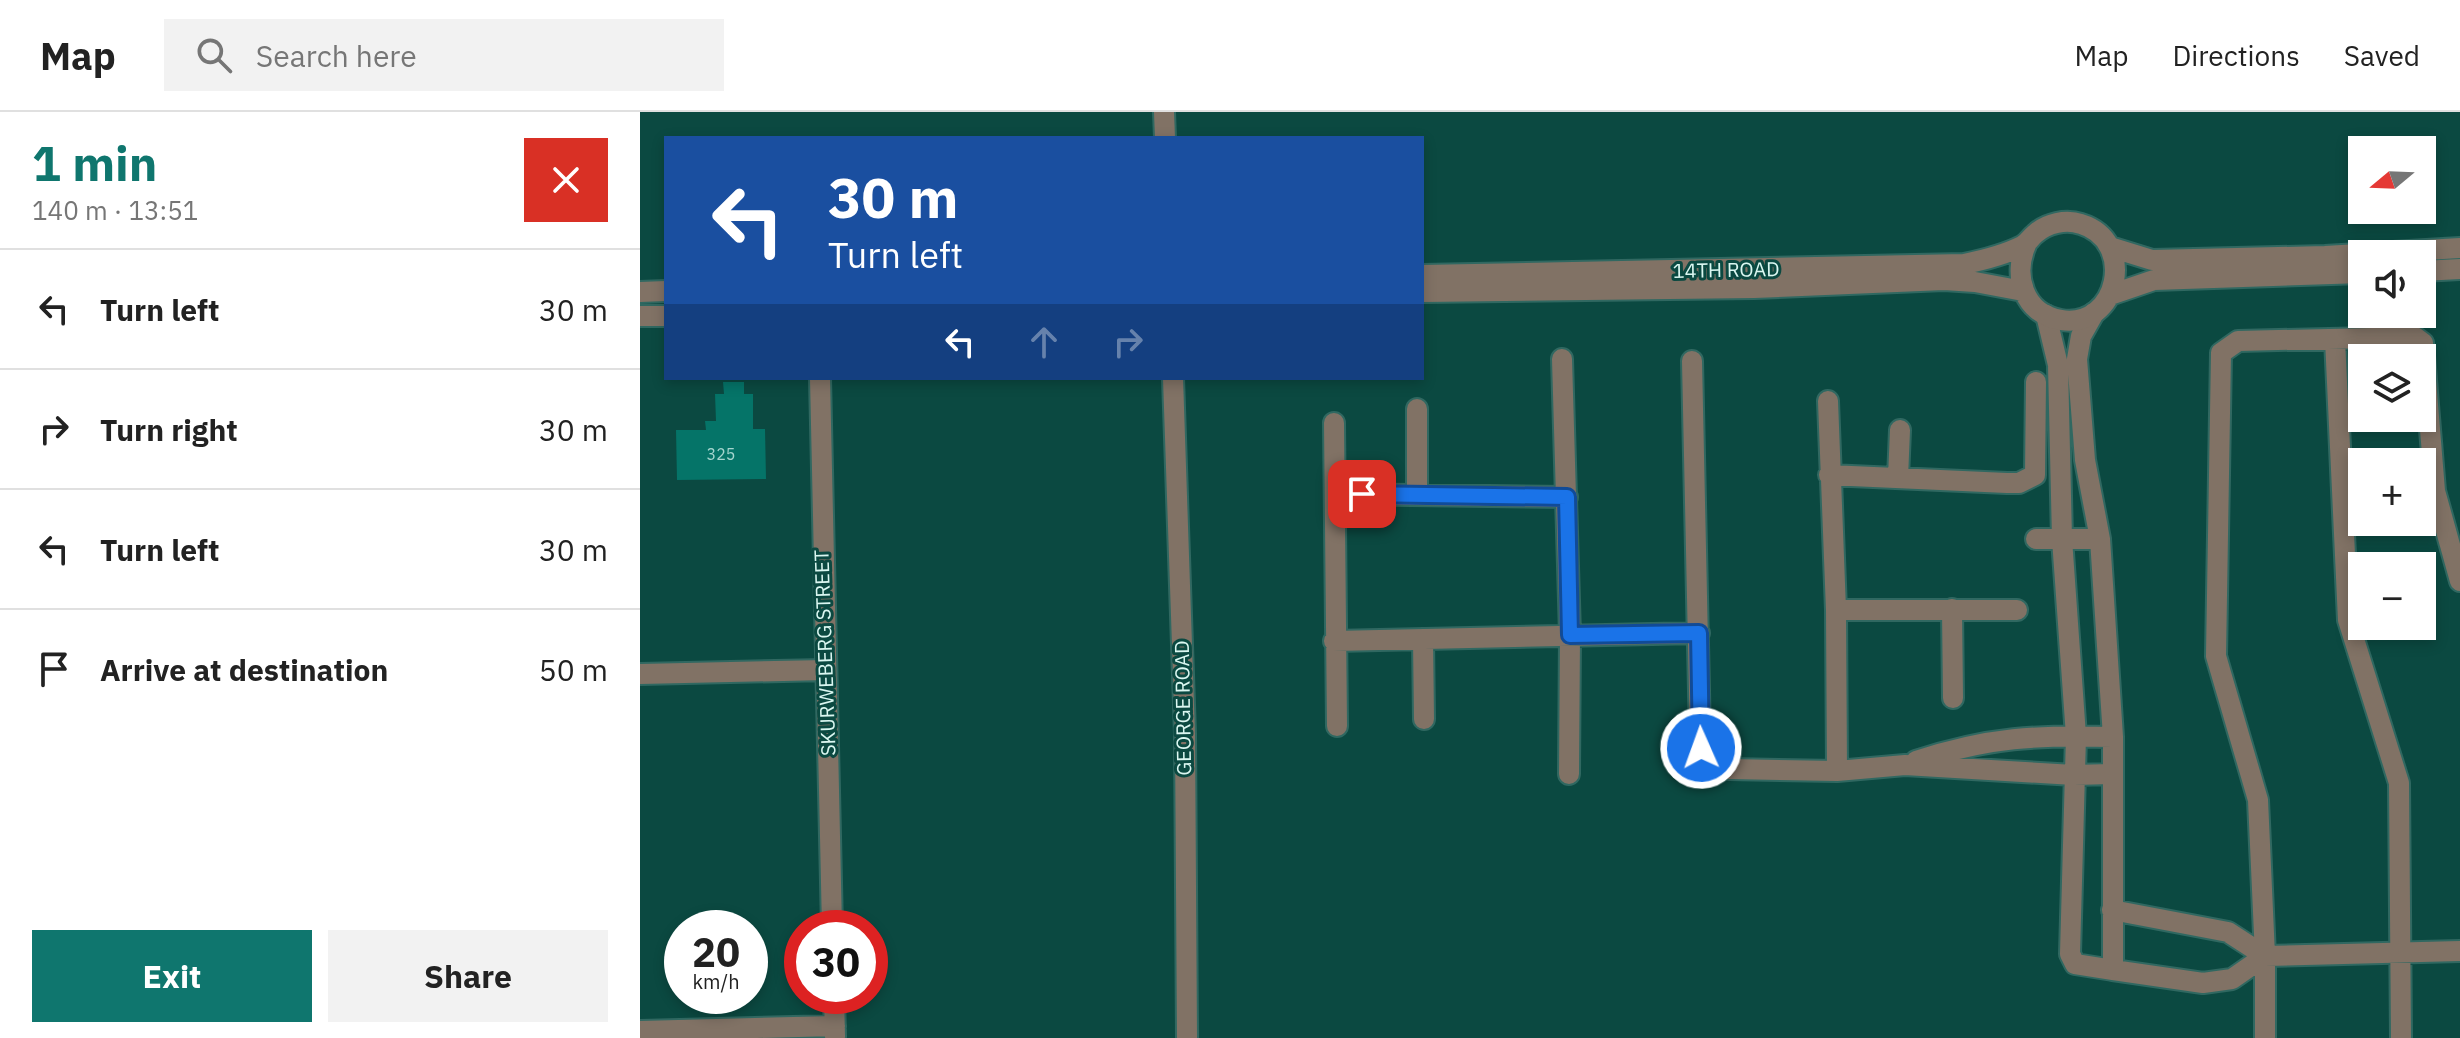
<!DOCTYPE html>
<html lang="en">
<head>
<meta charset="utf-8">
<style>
  body { margin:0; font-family:"IBM Plex Sans",sans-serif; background:#f2f2f2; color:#222; height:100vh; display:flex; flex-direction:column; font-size:30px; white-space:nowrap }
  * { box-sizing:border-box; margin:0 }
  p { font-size:26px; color:#767676 }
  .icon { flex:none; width:44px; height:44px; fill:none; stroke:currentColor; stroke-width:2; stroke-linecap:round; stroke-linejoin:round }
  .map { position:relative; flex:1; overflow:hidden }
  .side { display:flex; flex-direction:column; background:#fff; width:640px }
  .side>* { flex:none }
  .banner { position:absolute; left:24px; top:24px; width:760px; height:244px; border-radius:0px; box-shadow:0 4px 12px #0003; background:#1a4fa0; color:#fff; overflow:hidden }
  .needle { width:52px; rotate:251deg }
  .controls { position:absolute; left:1708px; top:24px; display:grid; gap:16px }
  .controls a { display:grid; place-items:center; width:88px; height:88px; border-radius:0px; background:#fff; box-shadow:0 4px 12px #0003; font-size:40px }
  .speed { position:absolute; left:24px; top:798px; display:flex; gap:16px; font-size:40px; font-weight:700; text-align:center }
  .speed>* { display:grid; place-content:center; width:104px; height:104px; border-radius:50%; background:#fff; box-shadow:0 4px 12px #0003; line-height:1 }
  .speed small { font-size:20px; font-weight:400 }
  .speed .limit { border:12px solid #d22; background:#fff; color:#111 }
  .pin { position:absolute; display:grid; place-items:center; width:68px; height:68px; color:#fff; margin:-34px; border-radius:16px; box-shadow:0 4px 12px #0006 }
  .me { position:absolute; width:88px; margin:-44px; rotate:358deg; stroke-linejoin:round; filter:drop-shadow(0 0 6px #0008) }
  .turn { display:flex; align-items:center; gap:28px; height:168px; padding:0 32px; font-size:36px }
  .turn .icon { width:104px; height:104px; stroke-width:2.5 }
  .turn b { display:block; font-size:56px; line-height:68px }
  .lanes { display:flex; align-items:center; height:76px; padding:0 32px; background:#0003; justify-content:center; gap:40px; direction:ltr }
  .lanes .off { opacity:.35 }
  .round { display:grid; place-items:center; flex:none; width:84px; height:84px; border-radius:0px; background:#f2f2f2 }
  .head { display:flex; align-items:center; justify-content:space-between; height:136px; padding:0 32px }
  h1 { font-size:48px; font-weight:800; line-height:60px; color:#0f766e }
  .primary-button { display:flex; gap:16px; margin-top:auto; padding:16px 32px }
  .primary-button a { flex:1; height:92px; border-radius:0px; background:#0f766e; color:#fff; font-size:32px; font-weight:800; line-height:92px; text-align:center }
  .primary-button a+a { background:#f2f2f2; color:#222 }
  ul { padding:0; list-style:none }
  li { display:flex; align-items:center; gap:24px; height:120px; padding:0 32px; border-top:2px solid #e0e0e0 }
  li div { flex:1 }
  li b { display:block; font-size:30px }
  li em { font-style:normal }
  header { display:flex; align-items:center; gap:48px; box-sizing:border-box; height:112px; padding:0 40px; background:#fff; border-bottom:2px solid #e0e0e0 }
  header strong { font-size:38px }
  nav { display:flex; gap:44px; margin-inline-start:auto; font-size:28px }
  .search { width:560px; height:72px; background:#f2f2f2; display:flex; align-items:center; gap:20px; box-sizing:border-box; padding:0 28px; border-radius:0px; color:#767676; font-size:30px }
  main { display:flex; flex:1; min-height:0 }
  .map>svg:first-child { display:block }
</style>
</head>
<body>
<header>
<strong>Map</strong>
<div class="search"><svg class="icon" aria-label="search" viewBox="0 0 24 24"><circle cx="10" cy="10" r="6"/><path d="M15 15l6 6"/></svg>Search here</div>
<nav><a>Map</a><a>Directions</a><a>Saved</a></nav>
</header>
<main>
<section class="side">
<div class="head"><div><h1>1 min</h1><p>140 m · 13:51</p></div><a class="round" style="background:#d93025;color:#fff"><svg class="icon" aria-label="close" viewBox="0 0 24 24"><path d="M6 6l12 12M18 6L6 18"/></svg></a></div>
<ul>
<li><svg class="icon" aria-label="left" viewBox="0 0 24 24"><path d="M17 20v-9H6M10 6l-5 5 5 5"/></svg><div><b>Turn left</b></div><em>30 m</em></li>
<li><svg class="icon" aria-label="right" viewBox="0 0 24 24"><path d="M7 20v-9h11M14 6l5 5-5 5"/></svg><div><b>Turn right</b></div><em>30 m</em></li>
<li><svg class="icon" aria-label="left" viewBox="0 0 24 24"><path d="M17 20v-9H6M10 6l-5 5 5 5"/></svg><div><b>Turn left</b></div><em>30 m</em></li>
<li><svg class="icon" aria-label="arrive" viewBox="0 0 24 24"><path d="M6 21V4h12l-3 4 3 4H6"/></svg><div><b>Arrive at destination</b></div><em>50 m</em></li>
</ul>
<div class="primary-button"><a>Exit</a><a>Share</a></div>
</section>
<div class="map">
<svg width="1820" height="926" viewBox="0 0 1820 926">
  <rect width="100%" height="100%" fill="#0b4941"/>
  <!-- building -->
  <path fill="#057468" d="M83 270H104V282H113V317H125L126 367 37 368 36 318H66L65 309H76L75 282H84Z"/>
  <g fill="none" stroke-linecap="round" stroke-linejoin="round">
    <!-- minor casing -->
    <g stroke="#306861" stroke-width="24">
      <path id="minor" d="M524 0 525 26
        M1406 203 1418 253 1422 427 1436 624 1430 842 1435 852 1473 858V625L1460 427 1445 348 1437 247 1441 224 1454 201
        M1695 227 1708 508 1759 671 1761 926
        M922 247 930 523 929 662
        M1052 249 1060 626 1061 636 1069 651 1089 657 1197 659 1265 653 1434 663 1471 662
        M180 266 192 816
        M533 266 545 622 547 926
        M1188 289 1196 498 1197 659
        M777 297V383
        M694 311 697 614
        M1189 363 1367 371H1379L1395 363 1396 270
        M1258 366 1260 318
        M695 382 927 385
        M1396 427H1460
        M1312 497 1313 586
        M1196 498H1377
        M783 527 784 607
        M694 529 1059 521
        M0 562 186 558
        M1276 649C1349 625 1397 623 1473 625
        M1472 798 1588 820 1625 844 1592 867 1563 871 1473 858
        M1625 844 1820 839
        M194 884 195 924
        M0 919 195 914
        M1625 926V844L1618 688 1576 544 1581 241 1598 229 1775 225 1783 231 1795 379 1820 469"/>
    </g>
    <!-- tertiary casing -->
    <g stroke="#306861" stroke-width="24">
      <path id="tertiary" d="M1470 135 1512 148 1685 144 1820 136
        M1782 159 1820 157
        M782 163 1324 152C1344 148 1364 143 1382 134 1388 131 1390 126 1395 122 1407 111 1426 107 1441 112 1497 129 1479 217 1421 208 1383 202 1373 163 1386 133
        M0 180 26 179
        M782 180 1114 176 1304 168 1335 170 1383 179
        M1470 183 1514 168 1722 161
        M0 204H26"/>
    </g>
    <!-- minor -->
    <use href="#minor" stroke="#817265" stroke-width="20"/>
    <!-- tertiary -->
    <use href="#tertiary" stroke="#817265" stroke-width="20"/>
  </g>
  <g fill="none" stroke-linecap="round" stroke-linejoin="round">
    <!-- route casing -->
    <g stroke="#114b97" stroke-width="20">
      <path id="route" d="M722 382 927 385 930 523 1059 521 1061 636"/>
    </g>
    <!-- route -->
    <use href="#route" stroke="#1a73e8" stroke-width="14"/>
  </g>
  <g text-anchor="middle" stroke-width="6" stroke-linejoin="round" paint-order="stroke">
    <!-- number labels -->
    <g font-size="16" fill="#a6d6cf">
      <text x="81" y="348">325</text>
    </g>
    <!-- street labels -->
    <g font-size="20" fill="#dbf7f1" stroke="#0b4941">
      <text transform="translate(1086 158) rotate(-1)" y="7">14TH ROAD</text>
      <text transform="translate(185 541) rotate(-92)" y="7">SKURWEBERG STREET</text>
      <text transform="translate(543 596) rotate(-91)" y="7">GEORGE ROAD</text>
    </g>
  </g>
</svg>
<div class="controls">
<a><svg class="needle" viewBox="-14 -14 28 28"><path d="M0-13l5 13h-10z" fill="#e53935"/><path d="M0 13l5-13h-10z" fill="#767676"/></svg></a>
<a><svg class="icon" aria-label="sound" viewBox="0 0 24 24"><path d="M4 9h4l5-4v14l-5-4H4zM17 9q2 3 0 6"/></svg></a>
<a><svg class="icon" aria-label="layers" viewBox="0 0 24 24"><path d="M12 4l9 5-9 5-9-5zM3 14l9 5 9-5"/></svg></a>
<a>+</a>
<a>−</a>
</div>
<div class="speed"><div>20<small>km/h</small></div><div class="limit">30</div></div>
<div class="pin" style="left:722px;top:382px;background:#d93025"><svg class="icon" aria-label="arrive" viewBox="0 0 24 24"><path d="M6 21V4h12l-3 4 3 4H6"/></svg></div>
<svg class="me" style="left:1061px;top:636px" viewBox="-20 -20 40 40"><circle r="17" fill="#1a73e8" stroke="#fff" stroke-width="3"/><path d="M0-11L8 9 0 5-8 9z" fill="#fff"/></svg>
<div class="banner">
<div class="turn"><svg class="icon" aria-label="left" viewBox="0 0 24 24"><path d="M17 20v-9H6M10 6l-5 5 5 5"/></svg><div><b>30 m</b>Turn left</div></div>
<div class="lanes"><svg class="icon" aria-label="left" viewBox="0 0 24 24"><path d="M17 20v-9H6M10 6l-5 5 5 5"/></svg><svg class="icon off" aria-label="ahead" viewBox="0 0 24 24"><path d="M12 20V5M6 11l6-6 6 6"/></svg><svg class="icon off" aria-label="right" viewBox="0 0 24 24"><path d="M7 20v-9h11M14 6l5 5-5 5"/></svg></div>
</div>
</div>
</main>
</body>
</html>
